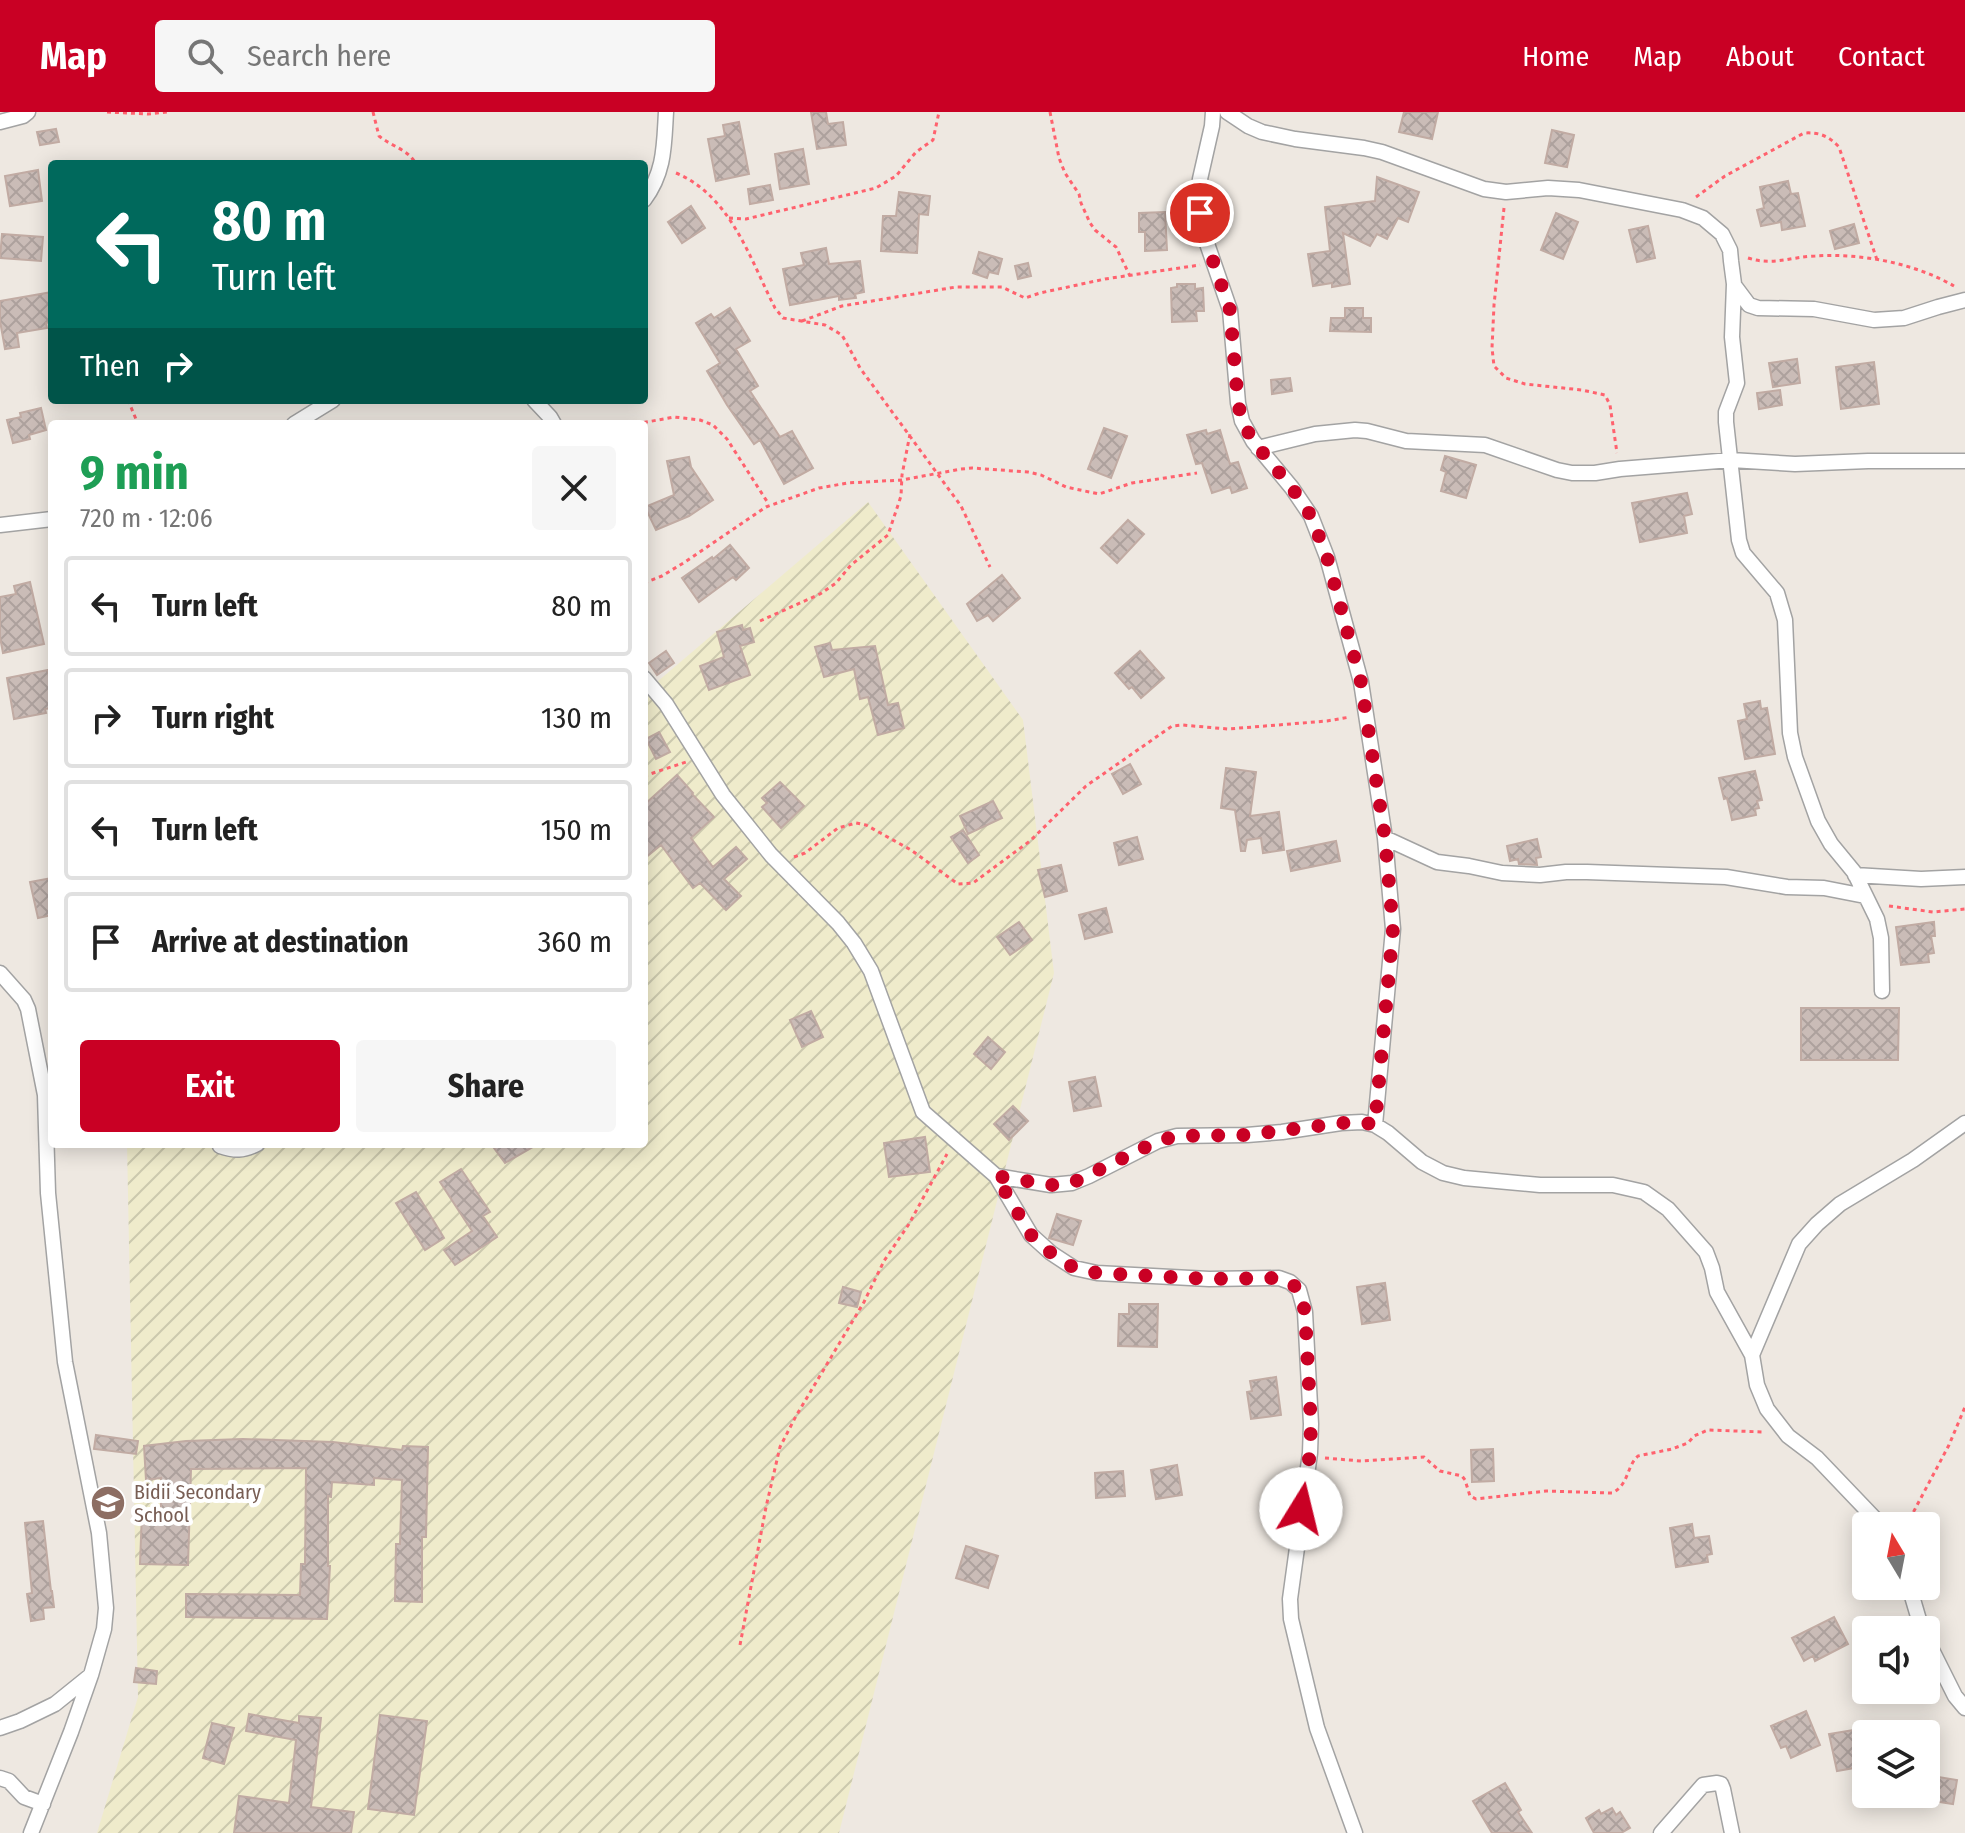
<!DOCTYPE html>
<html lang="en">
<head>
<meta charset="utf-8">
<style>
  body { margin:0; font-family:"Fira Sans Condensed",sans-serif; background:#f6f6f6; color:#222; height:100vh; display:flex; flex-direction:column; font-size:30px; white-space:nowrap }
  * { box-sizing:border-box; margin:0 }
  p { font-size:26px; color:#767676 }
  .icon { flex:none; width:44px; height:44px; fill:none; stroke:currentColor; stroke-width:2; stroke-linecap:round; stroke-linejoin:round }
  .map { position:relative; flex:1; overflow:hidden }
  .drawer { position:absolute; left:48px; top:308px; width:600px; height:728px; display:flex; flex-direction:column; background:#fff; border-radius:8px; box-shadow:0 4px 20px #0003 }
  .drawer>* { flex:none }
  .banner { position:absolute; left:48px; top:48px; width:600px; height:244px; border-radius:8px; box-shadow:0 4px 20px #0003; background:#00695c; color:#fff; overflow:hidden }
  .needle { width:52px; rotate:350deg }
  .controls { position:absolute; left:1852px; top:1400px; display:grid; gap:16px }
  .controls a { display:grid; place-items:center; width:88px; height:88px; border-radius:8px; background:#fff; box-shadow:0 4px 20px #0003; font-size:40px }
  .pin { position:absolute; display:grid; place-items:center; width:68px; height:68px; color:#fff; margin:-34px; border:4px solid #fff; border-radius:50%; box-shadow:0 2px 8px #0007 }
  .me { position:absolute; width:88px; margin:-44px; rotate:9deg; stroke-linejoin:round; filter:drop-shadow(0 0 6px #0008) }
  .turn { display:flex; align-items:center; gap:28px; height:168px; padding:0 32px; font-size:36px }
  .turn .icon { width:104px; height:104px; stroke-width:2.5 }
  .turn b { display:block; font-size:56px; line-height:68px }
  .then { display:flex; align-items:center; height:76px; padding:0 32px; background:#0003; gap:16px; font-size:30px }
  .round { display:grid; place-items:center; flex:none; width:84px; height:84px; border-radius:8px; background:#f6f6f6 }
  .head { display:flex; align-items:center; justify-content:space-between; height:136px; padding:0 32px }
  h1 { font-size:48px; font-weight:700; line-height:60px; color:#1e9e55 }
  .primary-button { display:flex; gap:16px; margin-top:auto; padding:16px 32px }
  .primary-button a { flex:1; height:92px; border-radius:8px; background:#c90024; color:#fff; font-size:32px; font-weight:700; line-height:92px; text-align:center }
  .primary-button a+a { background:#f6f6f6; color:#222 }
  ul { padding:0; list-style:none }
  li { display:flex; align-items:center; gap:24px; height:100px; margin:0 16px 12px; padding:0 16px; border:4px solid #e0e0e0; border-radius:8px }
  li div { flex:1 }
  li b { display:block; font-size:30px }
  li em { font-style:normal }
  header { display:flex; align-items:center; gap:48px; box-sizing:border-box; height:112px; padding:0 40px; background:#c90024; color:#fff }
  header strong { font-size:38px }
  nav { display:flex; gap:44px; margin-inline-start:auto; font-size:28px }
  .search { width:560px; height:72px; background:#f6f6f6; display:flex; align-items:center; gap:20px; box-sizing:border-box; padding:0 28px; border-radius:8px; color:#767676; font-size:30px }
  .map>svg:first-child { display:block }
</style>
</head>
<body>
<header>
<strong>Map</strong>
<div class="search"><svg class="icon" aria-label="search" viewBox="0 0 24 24"><circle cx="10" cy="10" r="6"/><path d="M15 15l6 6"/></svg>Search here</div>
<nav><a>Home</a><a>Map</a><a>About</a><a>Contact</a></nav>
</header>
<div class="map">
<svg width="1965" height="1721" viewBox="0 0 1965 1721">
  <defs>
    <pattern id="farmland-furrows" width="10" height="10" patternUnits="userSpaceOnUse" patternTransform="scale(2)"><rect width="10" height="10" fill="#efebcb"/><path d="M-1 1l2-2M0 10L10 0M9 11l2-2" fill="none" stroke="#ccc9ae"/></pattern>
    <pattern id="building-cross-hatch" width="8" height="8" patternUnits="userSpaceOnUse" patternTransform="scale(2)"><rect width="8" height="8" fill="#cabcb7"/><path d="M0 0l8 8M0 8l8-8" fill="none" stroke="#ada19d"/></pattern>
  </defs>
  <rect width="100%" height="100%" fill="#eee8e1"/>
  <!-- farmland -->
  <path fill="url(#farmland-furrows)" d="M868 390 1023 608 1054 861 839 1721H97L138 1585 127 1032H644V581Z"/>
  <!-- building -->
  <path fill="url(#building-cross-hatch)" stroke="#c1aba3" stroke-width="2" d="M811 0H826L828 12 843 10 846 33 817 37Z
    M1404 0H1438L1432 27 1399 20Z
    M739 10 749 62 716 69 708 27 725 24 723 13Z
    M56 17 59 30 40 33 37 20Z
    M1552 18 1574 23 1567 55 1545 51Z
    M803 37 809 72 780 77 775 42Z
    M38 58 42 89 10 94 5 64Z
    M1377 65 1419 80 1408 110 1398 106 1387 127 1377 122 1370 134 1343 121 1350 172 1332 175V171L1313 174 1308 142 1330 139 1325 95 1375 89Z
    M1788 69 1791 82 1798 81 1805 114 1782 118 1781 110 1761 114 1757 98 1764 96 1760 75Z
    M770 73 773 88 750 92 748 77Z
    M899 80 930 84 928 103 919 102 917 141 881 139 883 104H896Z
    M691 94 705 116 682 131 668 110Z
    M1165 100 1167 138 1145 139V120H1139V101Z
    M1556 101 1578 110 1563 147 1541 138Z
    M1854 112 1859 131 1835 137 1830 119Z
    M1648 114 1655 146 1637 150 1629 118Z
    M2 122 43 125 41 149 0 146Z
    M826 136 829 152 860 149 864 180 855 182 856 186 839 188V184L790 193 783 157 804 153 801 141Z
    M979 140 1002 147 998 162 989 160 987 166 973 161Z
    M1028 151 1031 164 1018 167 1015 154Z
    M1177 172H1195V177L1203 176 1204 199H1196L1197 209 1172 210 1171 176 1177 175Z
    M52 180V210L46 211 47 216 17 221 19 235 5 237 0 209V189Z
    M730 196 750 229 736 237 758 274 750 279 780 325 792 319 813 356 784 372 760 328 754 332 727 293 707 259 720 251 696 211 711 202 714 206Z
    M1345 196H1363V206H1371V220L1330 219 1331 206H1345Z
    M1797 247 1800 271 1773 275 1769 251Z
    M1874 250 1879 292 1841 297 1836 255Z
    M1290 266 1292 279 1272 282 1271 268Z
    M1780 278 1782 293 1759 297 1757 281Z
    M41 296 46 318 29 323 30 327 13 331 7 308 21 305 20 301Z
    M1104 316 1127 324 1111 366 1088 357Z
    M1206 318 1207 322 1220 318 1230 352 1238 350 1247 376 1232 381 1230 375 1212 381 1202 351 1196 352 1187 323Z
    M1445 344 1476 353 1466 386 1441 379 1446 360 1441 358Z
    M689 345 691 355 713 388 689 404 656 418 645 395 674 383 667 349Z
    M1687 381 1692 402 1684 404 1687 421 1640 430 1632 391Z
    M1128 408 1144 422 1117 451 1101 436Z
    M730 433 749 456 736 468 733 465 699 490 682 466 712 445 713 447Z
    M1002 463 1020 486 993 509 988 503 977 509 967 492Z
    M30 470 44 532 3 541 0 525V485L16 482 14 474Z
    M742 513 743 518 750 516 754 530 740 534 750 563 709 578 700 554 724 545 717 520Z
    M830 531 832 538 875 534 888 593 898 591 904 616 878 623 868 585 860 587 854 557 824 565 815 535Z
    M666 539 674 551 657 563 649 551Z
    M1140 539 1164 566 1141 586 1132 575 1129 577 1115 561Z
    M48 558 49 565H52V596L45 597 46 601 14 607 7 566Z
    M1760 589 1761 597 1767 596 1775 642 1745 647 1738 609 1747 607 1744 592Z
    M659 620 670 640 656 647 646 627Z
    M1130 652 1141 672 1123 682 1112 662Z
    M1226 656 1256 660 1250 704 1279 700 1284 738 1263 741 1261 726 1247 728 1245 739H1241L1235 698 1221 696Z
    M1755 659 1762 688 1757 689 1759 696 1755 697 1756 703 1732 708 1727 686 1724 687 1719 666Z
    M677 663 693 681 692 682 714 705 691 726 713 755 736 735 747 747 724 767 741 784 726 798 700 771 693 776 661 733 644 747V693Z
    M780 670 804 694 781 716 762 695 767 691 762 686Z
    M993 689 1002 706 968 722 960 704Z
    M963 718 979 743 968 751 951 725Z
    M1137 725 1143 747 1119 753 1114 731Z
    M1537 727 1541 745 1536 746 1537 753 1519 752 1518 747 1510 749 1507 734Z
    M1336 729 1340 749 1291 759 1287 739Z
    M1061 753 1067 779 1045 785 1038 758Z
    M52 766V803L38 806 30 770Z
    M1106 796 1112 820 1085 827 1079 803Z
    M1019 810 1032 828 1010 843 997 825Z
    M1934 810 1935 824H1931L1934 841 1928 842 1929 850 1901 853 1896 815Z
    M1801 896H1899L1898 948H1801Z
    M811 899 823 925 802 935 790 908Z
    M988 925 1005 940 991 957 974 942Z
    M1095 965 1101 994 1074 999 1069 970Z
    M1013 994 1028 1009 1009 1028 994 1012Z
    M925 1025 930 1060 889 1065 884 1031Z
    M491 1032H538L505 1051Z
    M461 1057 490 1100 483 1104 497 1125 455 1153 444 1138 472 1119 440 1070Z
    M416 1080 444 1126 425 1138 396 1091Z
    M1057 1102 1081 1109 1073 1133 1049 1126Z
    M1385 1171 1390 1208 1362 1212 1357 1175Z
    M843 1175 861 1180 857 1195 839 1191Z
    M1129 1192H1158L1157 1235 1118 1234 1119 1202H1129Z
    M1276 1265 1281 1303 1251 1307 1247 1280 1252 1279 1250 1269Z
    M96 1323 138 1329 136 1342 94 1337Z
    M243 1327 333 1330 402 1338 403 1334 428 1335 426 1425H422V1490L395 1489 396 1432H400L402 1368 374 1366V1373L332 1370 331 1385 328 1384V1454H330L327 1507 186 1505V1482L300 1483 301 1452H305L306 1356 191 1357 188 1453 140 1452 142 1400H161V1366L146 1368 144 1334 186 1329Z
    M1493 1337 1494 1369 1472 1370 1471 1338Z
    M1177 1353 1182 1383 1156 1387 1151 1358Z
    M1123 1359 1125 1384 1096 1386 1095 1361Z
    M43 1409 51 1479H52L54 1495 43 1496 44 1507 31 1509 27 1482 32 1481 25 1411Z
    M1692 1412 1694 1426 1709 1424 1712 1442 1707 1443 1708 1450 1676 1455 1670 1416Z
    M966 1434 998 1444 988 1476 956 1466Z
    M1834 1505 1848 1532 1815 1549 1813 1544 1804 1549 1792 1526Z
    M136 1556 157 1559 156 1572 134 1570Z
    M1806 1599 1820 1633 1791 1646 1786 1634 1781 1636 1771 1614Z
    M249 1602 299 1611V1604L321 1606 311 1695 354 1700 351 1721H234L239 1684 289 1691 296 1628 246 1619Z
    M380 1603 427 1609 414 1703 368 1697Z
    M212 1611 234 1616 224 1652 203 1646Z
    M1866 1616V1654L1837 1659 1829 1622Z
    M1926 1663 1957 1668 1953 1692 1926 1688Z
    M1505 1671 1521 1698 1518 1700 1532 1721H1492L1473 1689Z
    M1612 1696 1616 1703 1620 1700 1630 1716 1621 1721H1594L1586 1706 1599 1698 1601 1702Z"/>
  <g fill="none" stroke-linecap="round" stroke-linejoin="round">
    <!-- minor casing -->
    <g stroke="#a3a3a3" stroke-width="17">
      <path id="minor" d="M1213 0 1212 14 1200 67V101L1203 120 1230 198 1238 291 1242 309 1253 329 1292 376 1311 404 1327 445 1361 570 1385 726 1393 817 1375 1013
        M1227 0 1248 14 1262 20 1295 27 1364 36 1382 40 1484 77 1506 80 1548 76 1579 78 1682 98 1703 106 1722 122 1730 138 1731 149 1734 172 1732 225 1737 271 1726 300V310L1739 428 1743 441 1777 481 1785 508 1790 621 1795 645 1818 709 1831 732 1854 760 1877 807 1881 826 1882 879
        M0 10 23 4 28 0
        M644 88C665 60 664 33 666 0
        M1734 173 1749 193 1758 196 1814 197 1874 208 1904 206 1938 195 1965 188
        M534 288 550 305 554 312
        M294 312 333 288
        M1258 336 1315 322 1355 318 1367 319 1406 329 1485 333 1557 358 1572 361H1595L1620 357 1731 348 1795 352 1868 349H1965
        M0 413 52 407
        M644 566 666 592 723 683 771 743 838 811 854 831 871 859 923 1000 996 1064 1031 1123 1051 1141 1074 1156 1097 1161 1209 1167 1279 1166 1290 1170 1299 1178 1305 1200 1311 1312 1310 1341 1290 1487 1291 1507 1317 1616 1355 1721
        M1385 726 1437 750 1469 754 1502 761 1540 763 1566 760H1587L1726 765 1787 775 1824 776 1865 784
        M1855 763 1921 767 1965 765
        M0 861 24 888 28 897 45 983 48 1081 65 1250 99 1421 106 1496 104 1517 91 1563 71 1620 31 1721
        M220 1034C235 1039 243 1039 257 1032
        M996 1064 1051 1073 1072 1071 1089 1064 1158 1029 1177 1024 1247 1023 1282 1020 1341 1011 1362 1010 1375 1013 1388 1021 1422 1050 1443 1061 1464 1066 1540 1073H1613L1644 1080 1668 1097 1706 1140 1712 1156 1717 1180 1752 1243 1757 1273 1767 1297 1788 1324 1817 1346 1882 1414
        M1752 1243 1799 1132 1817 1112 1840 1092 1913 1048 1965 1011
        M1909 1474 1922 1518
        M1926 1526 1955 1584 1965 1596
        M0 1616 20 1609 55 1592 91 1563
        M0 1666 9 1669 24 1685 43 1692
        M1661 1721 1703 1673 1717 1671 1721 1672 1723 1677 1732 1721"/>
    </g>
    <!-- path -->
    <path stroke="#ff626e" stroke-width="3" stroke-dasharray="4 4" stroke-linecap="butt" d="M107 0 148 2 167 0
      M373 0 379 24C392 35 408 37 416 52
      M1050 0 1059 46 1065 61 1079 82 1081 91 1090 111 1095 118 1116 135 1130 164
      M676 61C731 84 750 147 775 196L783 206 825 213 842 223 860 256 961 394 990 455
      M1696 85 1725 64 1804 21C1819 20 1829 24 1839 35L1877 148
      M1504 96 1494 193 1492 236 1494 254 1506 266 1525 272 1582 278 1605 283 1610 293 1617 341
      M729 106 746 107 876 76 896 64 916 40 933 28 939 0
      M1748 146C1773 154 1790 145 1815 144 1861 141 1914 151 1954 174
      M802 209 842 194 956 175H1002L1025 186 1040 181 1105 167 1200 153
      M128 288 138 312
      M636 312 674 305 700 308 713 313 727 327 768 391
      M644 471 662 464 685 450 766 395 819 376 831 374 847 371 902 368 961 357 972 356 1028 360 1041 363 1066 375 1099 382 1132 371 1197 361
      M760 509 820 482 836 471 851 453 888 423 901 384 902 363 910 322
      M644 664 686 650
      M794 745 805 741 838 716 856 711 866 713 911 738 958 772 973 771 1030 729 1086 674 1172 614 1182 613 1228 617 1327 609 1350 605
      M1889 794 1933 800 1965 797
      M1325 1346 1361 1349 1424 1345 1440 1359 1462 1364 1465 1368 1470 1384 1476 1387 1546 1379 1612 1381C1629 1373 1626 1355 1638 1344L1672 1337 1688 1331 1694 1324 1708 1318 1764 1320
      M1906 1414 1949 1333 1965 1295
      M740 1533 766 1395 780 1335 796 1304 864 1190 884 1149 909 1112 947 1042"/>
    <!-- minor -->
    <use href="#minor" stroke="#fff" stroke-width="14"/>
  </g>
  <g fill="none" stroke-linecap="round" stroke-linejoin="round">
    <!-- route -->
    <path stroke="#c90024" stroke-width="14" stroke-dasharray="0 25.2" d="M1200 101 1203 120 1230 198 1238 291 1242 309 1253 329 1292 376 1311 404 1327 445 1361 570 1385 726 1393 817 1375 1013 1362 1010 1341 1011 1247 1023 1177 1024 1158 1029 1072 1071 1051 1073 996 1064 1031 1123 1051 1141 1074 1156 1097 1161 1209 1167 1279 1166 1290 1170 1299 1178 1305 1200 1311 1312 1310 1341 1301 1397"/>
  </g>
  <!-- icons -->
  <defs>
    <g id="school-disc" transform="scale(1.8)"><circle r="9.5" fill="#8d6e63" stroke="#fff"/><path d="M0-5L7-2L0 1L-7-2ZM-4 1L0 2.5L4 1V4Q0 6-4 4Z" fill="#fff"/></g>
  </defs>
  <g fill-rule="evenodd">
    <use href="#school-disc" x="108" y="1391"/>
  </g>
  <g text-anchor="middle" stroke-width="8" stroke-linejoin="round" paint-order="stroke">
    <!-- education labels -->
    <g font-size="20" fill="#785e54" stroke="#fff" text-anchor="start">
      <text x="134" y="1387">Bidii Secondary<tspan x="134" dy="23">School</tspan></text>
    </g>
  </g>
</svg>
<div class="controls">
<a><svg class="needle" viewBox="-14 -14 28 28"><path d="M0-13l5 13h-10z" fill="#e53935"/><path d="M0 13l5-13h-10z" fill="#767676"/></svg></a>
<a><svg class="icon" aria-label="sound" viewBox="0 0 24 24"><path d="M4 9h4l5-4v14l-5-4H4zM17 9q2 3 0 6"/></svg></a>
<a><svg class="icon" aria-label="layers" viewBox="0 0 24 24"><path d="M12 4l9 5-9 5-9-5zM3 14l9 5 9-5"/></svg></a>
</div>
<div class="pin" style="left:1200px;top:101px;background:#d93025"><svg class="icon" aria-label="arrive" viewBox="0 0 24 24"><path d="M6 21V4h12l-3 4 3 4H6"/></svg></div>
<svg class="me" style="left:1301px;top:1397px" viewBox="-20 -20 40 40"><circle r="19" fill="#fff"/><path d="M0-13L10 11 0 6-10 11z" fill="#c90024"/></svg>
<div class="banner">
<div class="turn"><svg class="icon" aria-label="left" viewBox="0 0 24 24"><path d="M17 20v-9H6M10 6l-5 5 5 5"/></svg><div><b>80 m</b>Turn left</div></div>
<div class="then">Then<svg class="icon" aria-label="right" viewBox="0 0 24 24"><path d="M7 20v-9h11M14 6l5 5-5 5"/></svg></div>
</div>
<section class="drawer">
<div class="head"><div><h1>9 min</h1><p>720 m · 12:06</p></div><a class="round"><svg class="icon" aria-label="close" viewBox="0 0 24 24"><path d="M6 6l12 12M18 6L6 18"/></svg></a></div>
<ul>
<li><svg class="icon" aria-label="left" viewBox="0 0 24 24"><path d="M17 20v-9H6M10 6l-5 5 5 5"/></svg><div><b>Turn left</b></div><em>80 m</em></li>
<li><svg class="icon" aria-label="right" viewBox="0 0 24 24"><path d="M7 20v-9h11M14 6l5 5-5 5"/></svg><div><b>Turn right</b></div><em>130 m</em></li>
<li><svg class="icon" aria-label="left" viewBox="0 0 24 24"><path d="M17 20v-9H6M10 6l-5 5 5 5"/></svg><div><b>Turn left</b></div><em>150 m</em></li>
<li><svg class="icon" aria-label="arrive" viewBox="0 0 24 24"><path d="M6 21V4h12l-3 4 3 4H6"/></svg><div><b>Arrive at destination</b></div><em>360 m</em></li>
</ul>
<div class="primary-button"><a>Exit</a><a>Share</a></div>
</section>
</div>
</body>
</html>
